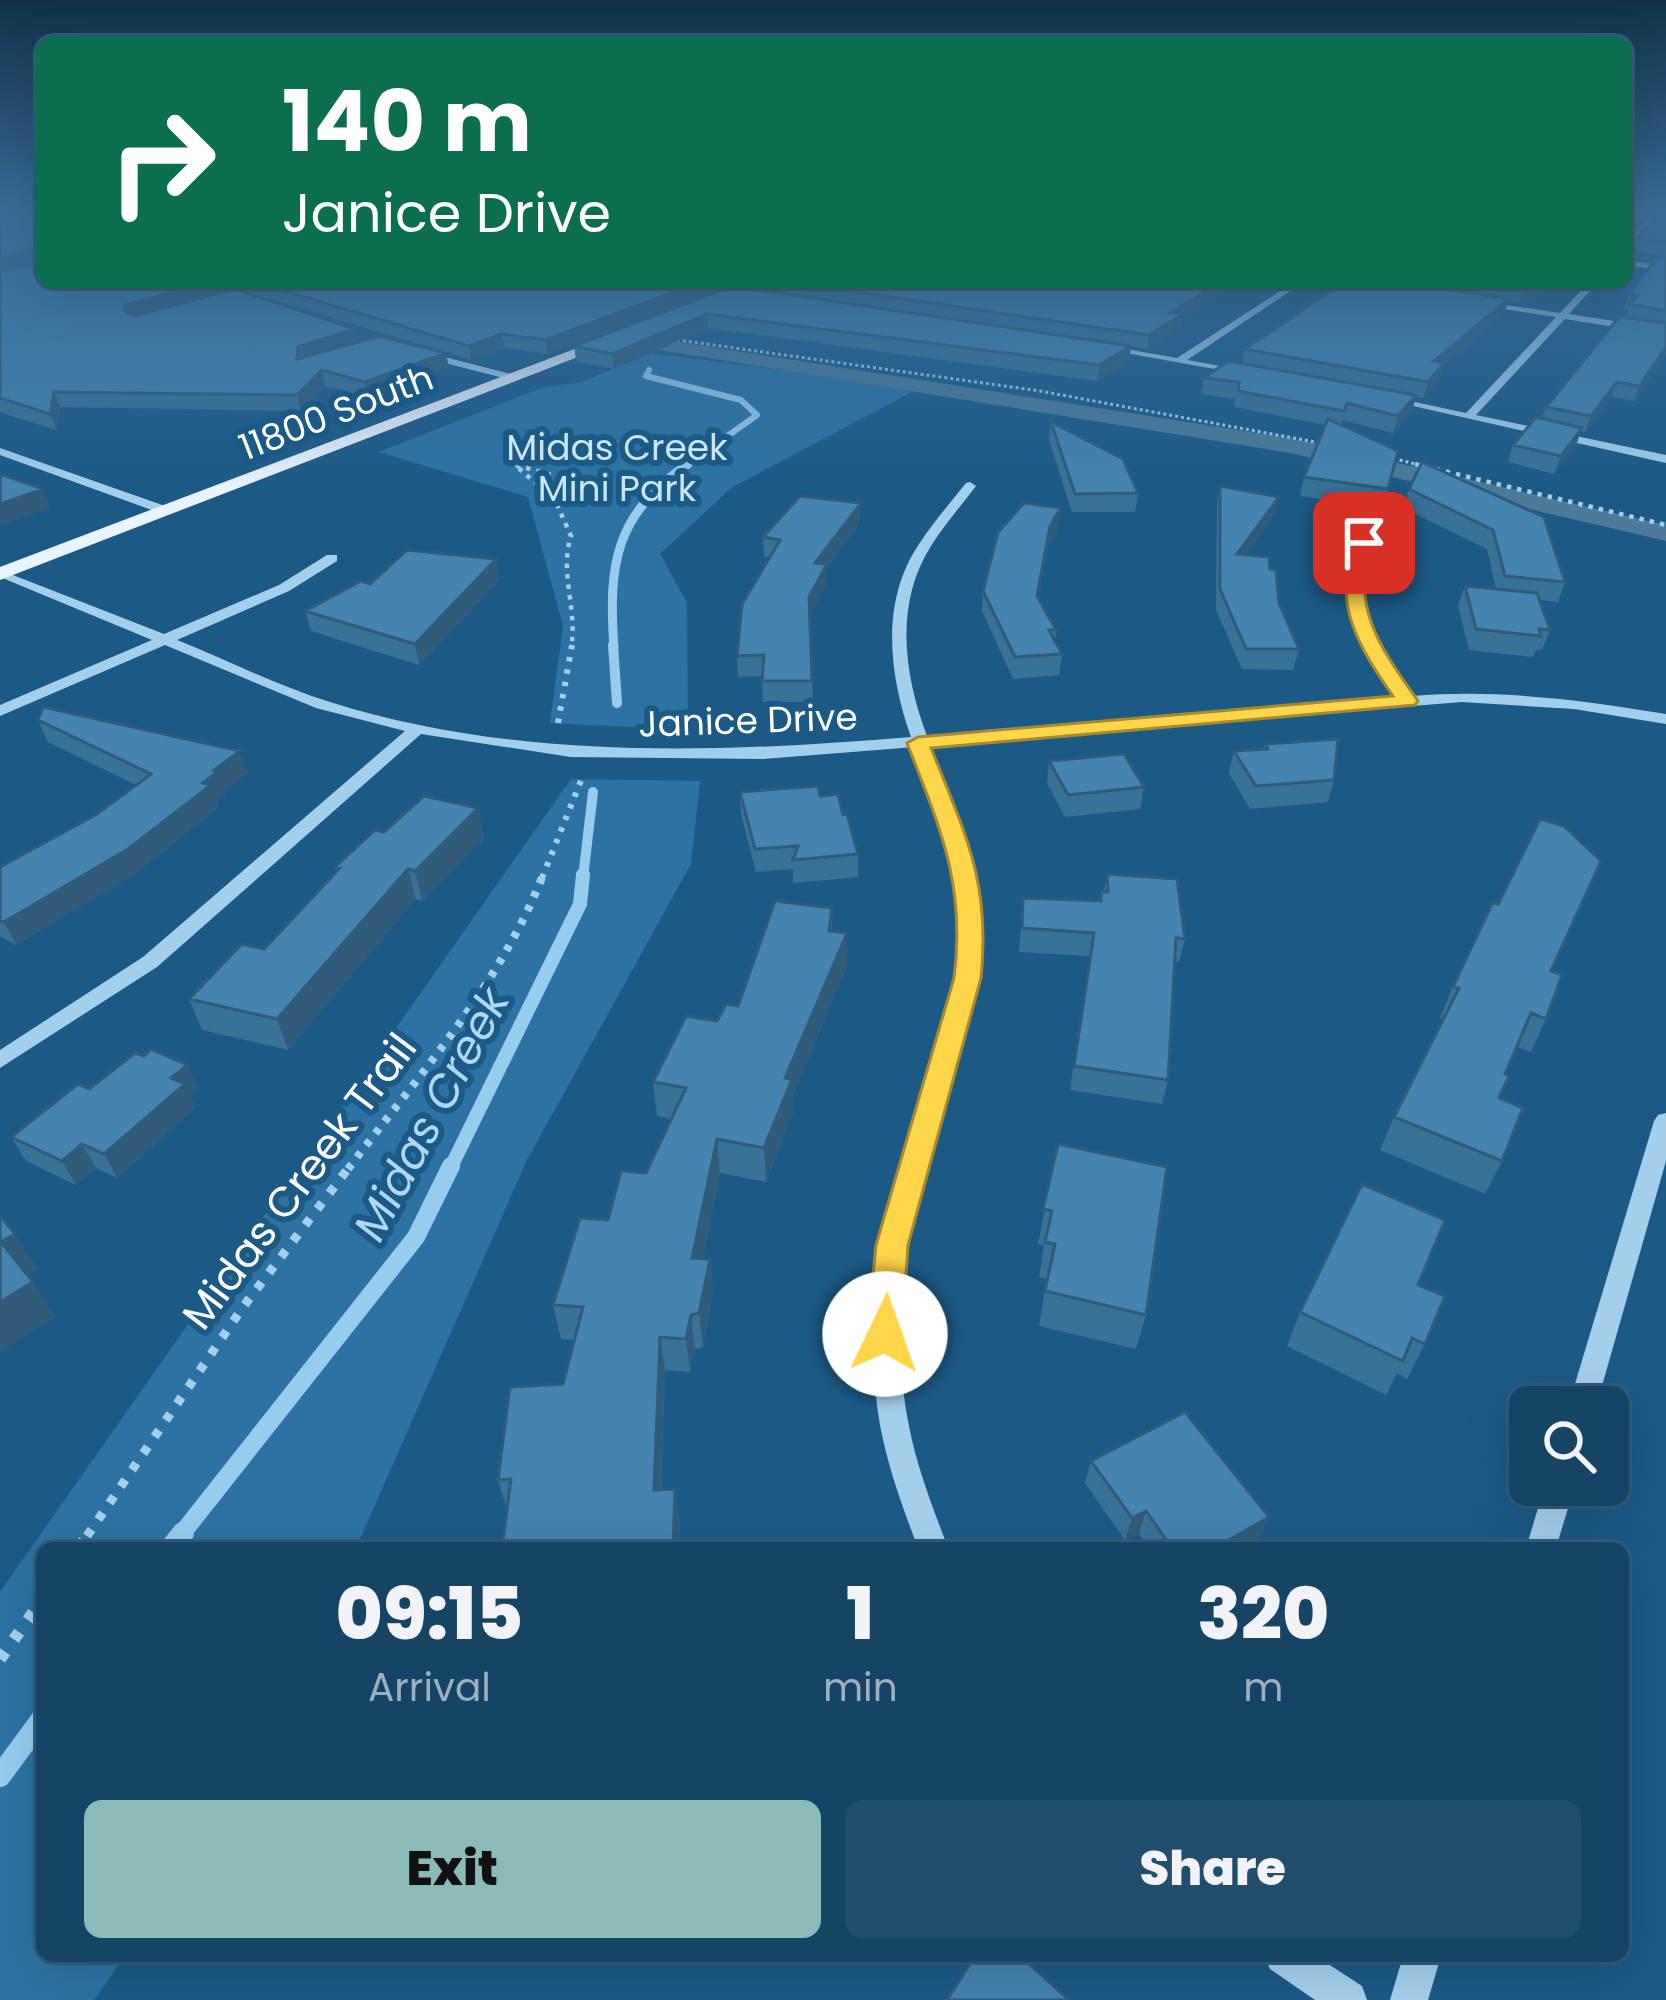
<!DOCTYPE html>
<html lang="en">
<head>
<meta charset="utf-8">
<style>
  body { margin:0; font-family:Poppins,sans-serif; background:#224e6d; color:#f1f3f6; height:100vh; display:flex; flex-direction:column; font-size:45px; white-space:nowrap }
  * { box-sizing:border-box; margin:0 }
  p { font-size:39px; color:#9db0bf }
  .icon { flex:none; width:66px; height:66px; fill:none; stroke:currentColor; stroke-width:2; stroke-linecap:round; stroke-linejoin:round }
  .map { position:relative; flex:1; overflow:hidden }
  .drawer { position:absolute; left:36px; top:1542px; width:1593px; height:420px; display:flex; flex-direction:column; background:#154464; border-radius:18px; box-shadow:0 12px 48px #0002,0 0 0 3px #345c78 }
  .drawer>* { flex:none }
  .hud { position:absolute; left:36px; top:36px; width:1596px; height:252px; border-radius:18px; box-shadow:0 12px 48px #0002,0 0 0 3px #345c78; background:#0b6e4f; color:#fff; overflow:hidden }
  .tools { position:absolute; left:1509px; top:1386px; display:grid; gap:24px }
  .tools a { display:grid; place-items:center; width:120px; height:120px; border-radius:18px; background:#154464; box-shadow:0 12px 48px #0002,0 0 0 3px #345c78; font-size:60px }
  .pin { position:absolute; display:grid; place-items:center; width:102px; height:102px; color:#fff; margin:-51px; border-radius:24px; box-shadow:0 6px 18px #0006 }
  .me { position:absolute; width:132px; margin:-66px; rotate:3deg; stroke-linejoin:round; filter:drop-shadow(0 0 9px #0008) }
  .turn { display:flex; align-items:center; gap:42px; height:252px; padding:0 48px; font-size:54px }
  .turn .icon { width:156px; height:156px; stroke-width:2.5 }
  .turn b { display:block; font-size:84px; line-height:102px }
  .eta { display:flex; justify-content:space-evenly; align-items:center; height:204px; text-align:center }
  .eta b { font-size:72px; font-weight:800; line-height:84px }
  .button { display:flex; gap:24px; margin-top:auto; padding:24px 48px }
  .button a { flex:1; height:138px; border-radius:18px; background:#8bbbb9; color:#111; font-size:48px; font-weight:800; line-height:138px; text-align:center }
  .button a+a { background:#224e6d; color:#f1f3f6 }
  .map>svg:first-child { display:block }
</style>
</head>
<body>
<div class="map">
<svg width="1666" height="2000" viewBox="0 0 1666 2000">
  <rect width="100%" height="100%" fill="#1c5a86"/>
  <!-- green -->
  <path fill="#2c73a3" d="M652 353 919 388 731 488 660 554 687 603 688 730 550 723 563 626 528 497 379 452 541 388 581 382Z
    M571 779 700 781 691 864 527 1160 356 1548H42V1956H125L94 2000H0V1592Z"/>
  <g fill="none" stroke-linecap="round" stroke-linejoin="round">
    <!-- stream-far5 -->
    <path stroke="#97cced" stroke-width="6" d="M649 370 646 376 741 400 757 415 684 467"/>
    <!-- stream-far4 -->
    <path stroke="#97cced" stroke-width="9" d="M614 648C608 563 615 515 688 464"/>
    <!-- stream-far3 -->
    <path stroke="#97cced" stroke-width="10" d="M613 645 617 703
      M583 878 593 792"/>
    <!-- stream-far2 -->
    <path stroke="#97cced" stroke-width="14" d="M450 1169 580 904 583 875"/>
    <!-- stream-far1 -->
    <path stroke="#97cced" stroke-width="18" d="M180 1536 416 1237 451 1166"/>
    <!-- stream -->
    <path stroke="#97cced" stroke-width="22" d="M171 1548 183 1533
      M0 1776 42 1719"/>
    <!-- canal -->
    <path fill="#4d7a99" fill-rule="evenodd" d="M654 338 1290 438 1666 525V541L1290 453 647 348V340Z"/>
    <!-- path-far5 -->
    <path stroke="#a4cfeb" stroke-width="3" stroke-dasharray="3 3" stroke-linecap="butt" d="M671 339 1040 391 1326 444
      M1388 457 1427 467
      M517 467H521"/>
    <!-- path-far4 -->
    <path stroke="#a4cfeb" stroke-width="4.5" stroke-dasharray="4.5 6" stroke-linecap="butt" d="M1415 464 1666 525
      M571 480 515 465 555 500 571 536C559 573 578 610 571 648"/>
    <!-- path-far3 -->
    <path stroke="#a4cfeb" stroke-width="6" stroke-dasharray="4.5 8" stroke-linecap="butt" d="M558 723 572 645
      M542 878 582 778"/>
    <!-- path-far2 -->
    <path stroke="#a4cfeb" stroke-width="8" stroke-dasharray="6 9" stroke-linecap="butt" d="M348 1169C419 1075 500 985 543 875"/>
    <!-- path-far1 -->
    <path stroke="#a4cfeb" stroke-width="9" stroke-dasharray="8 12" stroke-linecap="butt" d="M87 1536 243 1307 350 1166"/>
    <!-- path -->
    <path stroke="#a4cfeb" stroke-width="12" stroke-dasharray="9 15" stroke-linecap="butt" d="M79 1548 89 1533
      M0 1659 42 1600"/>
    <!-- minor -->
    <path fill="#a4cfeb" fill-rule="evenodd" d="M1659 208 1666 209 1626 250V243Z
      M1626 261 1666 265V271L1626 265Z
      M199 282H211L256 301 249 303Z
      M1294 282H1304L1187 360 1248 371V375L1098 348 1103 345 1177 358Z
      M1589 282H1598L1569 314 1666 329V335L1565 319 1476 415 1666 455V463L1382 399 1387 396 1466 413 1556 317 1483 306 1480 301 1560 313Z
      M425 352 515 375 516 377 511 380 422 357Z
      M0 448 168 507 170 510 160 513 0 455Z
      M970 482 976 486C961 506 944 525 931 546 894 604 904 675 927 736L1397 698C1360 645 1338 608 1357 543L1364 539 1371 543C1353 608 1374 645 1412 696 1498 689 1581 700 1666 714V724L1574 709 1462 702 931 745C955 811 983 877 981 949 979 1004 956 1057 941 1109 913 1213 887 1318 909 1426 917 1468 933 1508 948 1548H918C903 1508 888 1468 880 1425 860 1314 890 1207 921 1101 936 1050 962 996 961 942 960 872 938 811 915 747L763 759 571 757 421 734 157 967 0 1068V1050L143 957 405 731 316 708 165 645 0 716V705L152 640 0 577V570L164 634 279 585 327 555H337V561L289 591 177 640C227 660 278 686 330 702 518 761 717 753 911 737 889 675 880 602 919 544 933 523 950 503 966 483Z
      M1666 1113V1161L1596 1407H1568L1654 1121 1658 1115Z
      M1545 1485H1575L1556 1548H1526Z
      M1264 1956H1316L1362 1986 1367 2000H1315L1270 1969Z
      M1403 1956H1441L1428 2000H1390Z"/>
    <!-- major -->
    <path fill="#e8f4ff" fill-rule="evenodd" d="M749 282H766L715 304 704 301Z
      M609 336 614 343 0 580V567Z"/>
  </g>
  <!-- wall -->
  <path fill="#3a7296" d="M0 208 214 282 217 294 358 342 449 368 368 397 325 386 301 411 60 407 56 430 0 412Z
    M1666 208V354L1634 401 1611 397 1585 432 1581 431 1576 445 1554 474 1508 462 1513 445 1542 418 1546 407 1625 318 1628 309 1624 308 1629 294 1661 260 1662 255 1632 251 1636 238Z
    M214 282H737L547 354 505 348 471 360Z
    M756 282H1242L1182 318 1180 328 1147 349 1131 346 1129 361 1097 381 708 328 614 369 576 361 574 346 756 290Z
    M1344 282H1552L1535 299 1519 302 1509 300 1504 314 1443 366 1439 379 1423 398 1416 397 1412 412 1393 433 1342 420 1341 425 1398 451 1383 508 1300 496 1304 477 1326 425 1235 407V399L1201 394 1204 378 1242 363 1245 349Z
    M1051 422 1138 493 1135 512H1072L1049 440Z
    M1422 462 1565 582 1558 602 1540 600 1550 630 1542 650H1536L1533 657 1469 650 1458 606 1465 586 1496 589 1487 549 1403 508 1409 489Z
    M1220 486 1274 515 1246 555 1270 569 1279 603 1299 649 1293 670 1242 669 1216 610 1217 504Z
    M860 522 827 567V584L809 616 813 702H763L762 676 738 677 737 656 770 557H764L763 537Z
    M1059 527 1048 546 1038 598 1056 630 1055 641 1062 654 1059 675 1013 679 982 611 983 591Z
    M500 579 419 665 311 631 305 611 370 584Z
    M38 720 248 773 225 790 226 793 217 801 219 807 138 872 16 945 0 936V867L97 814 136 785 48 742Z
    M1265 744 1334 780 1328 802 1250 809 1229 773 1234 751 1263 749Z
    M1049 761 1144 787 1140 809 1065 817 1047 783Z
    M740 792 820 796 843 815 858 854V877L793 883V869L756 872 741 814Z
    M478 808 484 838 422 901 416 899 288 1050 202 1030 189 999 264 949 336 872 335 867 384 832Z
    M1107 874 1185 939 1179 962H1175L1168 1080 1162 1104 1070 1090 1090 956 1019 952 1023 898 1099 901 1101 892H1104Z
    M1498 904 1551 971 1546 1019 1531 1052 1517 1047 1505 1074 1499 1098 1502 1161 1485 1194 1380 1150 1394 1117 1443 1020 1440 1018 1453 986Z
    M832 908V931L847 933V967L792 1097 793 1113 766 1182 720 1173 703 1259H710L713 1293 703 1347 695 1349 690 1372 665 1370 661 1489 680 1521 679 1548H502L507 1509 498 1480 563 1384 575 1340 561 1339 553 1305 608 1220 646 1173 671 1119 657 1116 653 1082 717 1021 738 1006Z
    M89 1089H198L190 1096 195 1108 117 1178 96 1168 76 1185 26 1161 11 1137Z
    M1058 1144 1146 1315 1136 1349 1039 1326 1047 1279 1039 1277 1044 1246 1038 1244Z
    M1418 1285 1425 1344 1407 1379 1397 1373 1386 1395 1287 1346 1300 1312Z
    M1091 1461 1269 1517 1259 1539 1243 1548H1149L1139 1534 1125 1540 1085 1483Z"/>
  <!-- shaded-wall -->
  <path fill="#305c7a" d="M0 208H40L0 217Z
    M1646 208H1653L1626 236 1627 228Z
    M36 249 41 262 0 271V257Z
    M209 282H214L217 294 131 319 123 310 126 305Z
    M701 282H737L547 354 545 340Z
    M1222 282H1242L1182 318 1180 328 1147 349 1149 335 1171 312Z
    M1543 282H1552L1535 299 1519 302 1523 288Z
    M1509 299 1504 314 1443 366 1439 379 1423 398 1434 361Z
    M707 314 708 328 614 369 612 354Z
    M355 329 358 343 297 359 298 347Z
    M502 334 505 348 471 360 469 346Z
    M1131 346 1129 361 1097 381 1099 365Z
    M1666 348V354L1634 401 1639 386Z
    M446 353 449 368 368 397 365 382Z
    M322 370 325 386 301 411 297 395Z
    M1617 382 1611 397 1585 432 1591 416Z
    M54 392 60 407 56 430 50 414Z
    M1416 395 1412 412 1393 433 1398 416Z
    M1582 428 1576 445 1554 474 1561 456Z
    M43 489 50 508 2 525 0 521V504Z
    M1279 497 1274 515 1233 574 1237 554Z
    M861 503 860 522 827 567V584L809 617V597L815 563Z
    M1061 508 1059 527 1048 546 1035 617 1050 526Z
    M496 559 500 579 419 665 415 644Z
    M240 751 248 773 225 790 226 793 217 801 219 807 138 872 16 945 4 922 203 783 214 770Z
    M478 808 484 838 422 901 415 871Z
    M408 869 416 899 288 1050 277 1019Z
    M847 933V967L792 1097 793 1113 766 1182 764 1148 785 1078Z
    M188 1065 198 1089 190 1096 195 1108 117 1178 104 1154 171 1078Z
    M717 1139 720 1173 696 1292 692 1258Z
    M82 1144 96 1168 76 1185 62 1161Z
    M15 1234 38 1269 24 1277 1 1242Z
    M710 1259 713 1293 703 1347 699 1313Z
    M33 1282 56 1317 0 1352V1302Z
    M691 1315 695 1349 690 1372 686 1339Z
    M660 1337 665 1370 659 1522 654 1490Z
    M675 1489 680 1521 679 1548H673Z
    M1146 1511 1139 1534 1125 1540 1132 1518Z
    M1269 1517 1259 1539 1243 1548H1215Z"/>
  <!-- building -->
  <path fill="#4484af" stroke="#305c7a" stroke-width="3" d="M42 208V253L36 249 0 257V216Z
    M1626 208H1646L1627 228 1626 236Z
    M1666 208V242L1636 238Z
    M42 253V282H209L126 305 123 310 134 316 235 289 355 329 298 347 297 359 379 336 446 353 365 382 322 370 297 395 54 392 50 414 0 398V271L38 263Z
    M1666 259V311L1630 304 1637 296 1629 294 1655 260Z
    M254 282H701L545 340 502 334 469 346Z
    M789 282H1222L1171 312 1183 314 1149 335Z
    M1344 282H1405L1509 299 1434 361 1444 363 1428 382 1245 349Z
    M1481 282H1543L1540 285 1523 288Z
    M732 286 1131 346 1099 365 707 314 612 354 574 346Z
    M1619 317 1666 323V348L1639 386 1617 382 1591 416 1546 407Z
    M1228 361 1416 395 1398 416 1347 403 1344 411 1238 391 1239 382 1204 378Z
    M1536 417 1582 428 1561 456 1513 445Z
    M1328 419 1398 451 1388 489 1304 477Z
    M1051 422 1123 459 1138 493 1075 494Z
    M1422 462 1544 517 1565 582 1505 576 1493 530 1409 489Z
    M0 474 43 489 0 504Z
    M1220 486 1279 497 1237 554 1269 557 1270 569 1276 570 1279 603 1299 649H1246L1220 589Z
    M800 496 861 503 815 563 827 564 809 597 812 681H762L764 655 737 656 742 604 780 540 763 537Z
    M1024 503 1061 508 1050 526 1037 596 1056 630H1049L1062 654 1015 657 983 591 998 532Z
    M407 550 496 559 415 644 305 611 361 581 370 584Z
    M1465 586 1537 593 1550 630 1539 629 1541 636 1476 629Z
    M43 707 240 751 214 770 218 771 203 783 211 785 128 849 4 922 0 920V867L97 814 151 774 38 720Z
    M1338 739 1334 780 1256 786 1234 751 1268 749 1265 744Z
    M1124 754 1144 787 1068 795 1049 761Z
    M818 786 820 796 838 794 843 815 847 814 858 854 793 860 798 846 755 849 740 792Z
    M424 796 478 808 415 871 408 869 277 1019 189 999 242 944 264 949 340 868 335 867 375 830 384 832Z
    M1540 819 1564 826 1601 861 1551 971 1562 975 1546 1019 1531 1013 1505 1074 1509 1076 1499 1098 1523 1108 1502 1161 1394 1117 1459 988 1453 986 1493 902 1498 904Z
    M1107 874 1177 879 1185 939 1176 938 1168 1080 1074 1066 1094 933 1022 928 1023 898 1101 901V892H1108Z
    M775 901 832 908 829 931 847 933 785 1078 792 1079 764 1148 717 1139 692 1258 710 1259 699 1313 691 1315 686 1339 660 1337 654 1490 675 1489 673 1548H502L511 1479 498 1480 510 1387 563 1384 583 1307 553 1305 580 1218 608 1220 621 1171 646 1173 686 1088 653 1082 686 1016 717 1021 726 1004 738 1006Z
    M151 1049 188 1065 171 1078 185 1084 104 1154 82 1144 62 1161 11 1137 78 1084 89 1089 135 1053 144 1056Z
    M1058 1144 1167 1167 1146 1315 1045 1291 1055 1244 1045 1242 1052 1211 1043 1209Z
    M1362 1184 1445 1220 1418 1285 1445 1296 1425 1344 1412 1338 1403 1361 1300 1312Z
    M0 1216 15 1234 1 1242 33 1282 0 1302Z
    M1185 1412 1269 1517 1215 1548H1172L1146 1511 1132 1518 1091 1461Z
    M975 1956H1020L1069 2000H947Z"/>
  <!-- sky -->
  <linearGradient id="sky" x2="0" y2="1"><stop stop-color="#0f324a"/><stop offset="0.43" stop-color="#3a6b95"/><stop offset="1" stop-color="#3a6b95" stop-opacity="0"/></linearGradient>
  <rect width="1666" height="488" fill="url(#sky)"/>
  <!-- route -->
  <path fill="#ffd54a" stroke="#a68a30" stroke-width="3" d="M1358 539 1372 543C1349 607 1382 650 1418 701L1415 705 931 748C965 833 991 883 981 978L908 1245 902 1334 897 1345 885 1349 872 1345 867 1334 876 1245 954 978C966 884 940 828 907 743L918 737 1393 696C1359 648 1328 598 1358 539Z"/>
  <g text-anchor="middle" stroke-width="12" stroke-linejoin="round" paint-order="stroke">
    <!-- far-street labels -->
    <g font-size="36" fill="#fff" stroke="#1c5a86">
      <text transform="translate(336 412) rotate(-21)" y="13">11800 South</text>
      <text transform="translate(748 720) rotate(-2)" y="13">Janice Drive</text>
    </g>
    <!-- far-park labels -->
    <g font-size="36" fill="#c9e5f8" stroke="#1c5a86">
      <text x="617" y="460">Midas Creek<tspan x="617" dy="41">Mini Park</tspan></text>
    </g>
    <!-- street labels -->
    <g font-size="42" fill="#fff" stroke="#1c5a86">
      <text transform="translate(299 1181) rotate(-53)" y="15">Midas Creek Trail</text>
    </g>
    <!-- water labels -->
    <g font-size="45" font-style="italic" fill="#afd8f3" stroke="#1c5a86">
      <text transform="translate(431 1114) rotate(-62)" y="16">Midas Creek</text>
    </g>
  </g>
</svg>
<div class="tools">
<a><svg class="icon" aria-label="search" viewBox="0 0 24 24"><circle cx="10" cy="10" r="6"/><path d="M15 15l6 6"/></svg></a>
</div>
<div class="pin" style="left:1364px;top:543px;background:#d93025"><svg class="icon" aria-label="arrive" viewBox="0 0 24 24"><path d="M6 21V4h12l-3 4 3 4H6"/></svg></div>
<svg class="me" style="left:885px;top:1334px" viewBox="-20 -20 40 40"><circle r="19" fill="#fff"/><path d="M0-13L10 11 0 6-10 11z" fill="#ffd54a"/></svg>
<div class="hud">
<div class="turn"><svg class="icon" aria-label="right" viewBox="0 0 24 24"><path d="M7 20v-9h11M14 6l5 5-5 5"/></svg><div><b>140 m</b>Janice Drive</div></div>
</div>
<section class="drawer">
<div class="eta">
<div><b>09:15</b><p>Arrival</p></div>
<div><b>1</b><p>min</p></div>
<div><b>320</b><p>m</p></div>
</div>
<div class="button"><a>Exit</a><a>Share</a></div>
</section>
</div>
</body>
</html>
